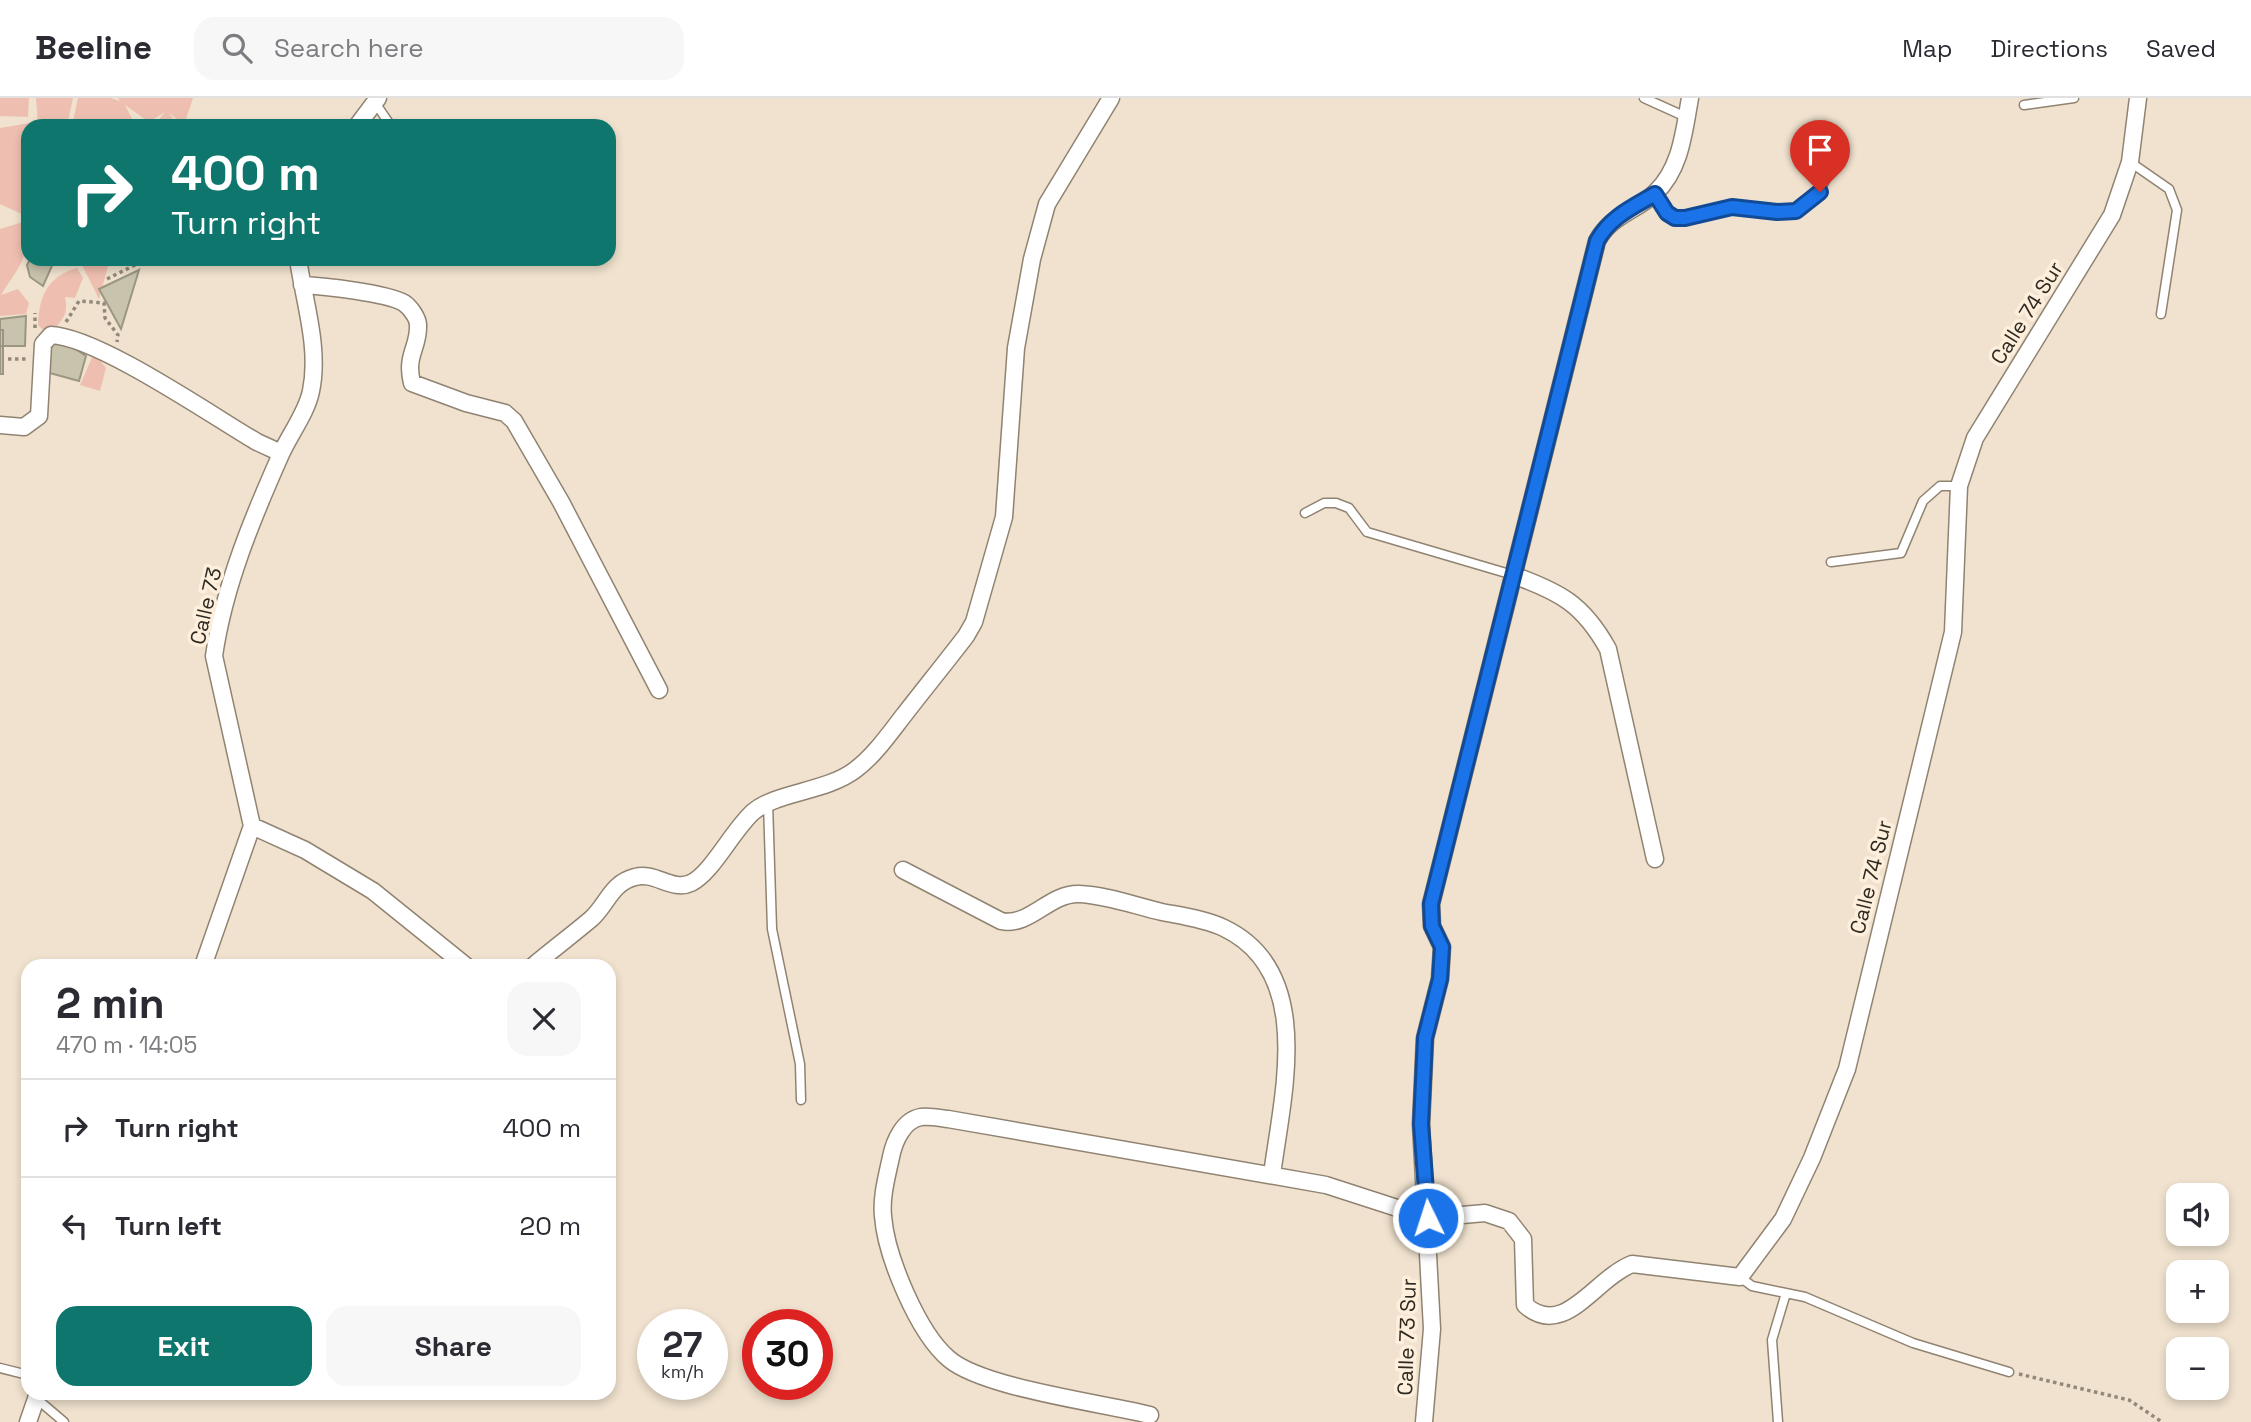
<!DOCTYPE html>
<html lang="en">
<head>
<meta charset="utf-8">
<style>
  body { margin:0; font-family:"Space Grotesk",sans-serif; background:#f7f7f7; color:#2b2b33; height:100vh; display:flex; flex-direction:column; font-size:26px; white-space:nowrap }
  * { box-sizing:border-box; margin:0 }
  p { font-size:23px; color:#7c7c81 }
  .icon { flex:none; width:38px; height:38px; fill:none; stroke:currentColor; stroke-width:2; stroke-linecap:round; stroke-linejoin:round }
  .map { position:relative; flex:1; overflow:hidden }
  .panel { position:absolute; left:21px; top:861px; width:595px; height:441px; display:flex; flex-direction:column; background:#fff; border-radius:21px; box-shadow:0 4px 10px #0003 }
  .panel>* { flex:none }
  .guide { position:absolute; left:21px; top:21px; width:595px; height:147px; border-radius:21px; box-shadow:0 4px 10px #0003; background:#0f766e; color:#fff; overflow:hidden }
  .fabs { position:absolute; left:2166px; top:1085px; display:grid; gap:14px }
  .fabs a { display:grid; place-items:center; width:63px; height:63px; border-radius:14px; background:#fff; box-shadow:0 4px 10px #0003; font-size:35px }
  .speed { position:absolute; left:637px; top:1211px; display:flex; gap:14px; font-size:35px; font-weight:700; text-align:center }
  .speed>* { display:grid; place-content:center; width:91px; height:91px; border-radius:50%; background:#fff; box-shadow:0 4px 10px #0003; line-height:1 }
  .speed small { font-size:18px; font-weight:400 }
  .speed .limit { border:10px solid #d22; background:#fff; color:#111 }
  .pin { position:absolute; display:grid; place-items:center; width:60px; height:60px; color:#fff; margin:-72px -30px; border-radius:50% 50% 50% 0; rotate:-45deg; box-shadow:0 0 7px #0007 }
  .pin .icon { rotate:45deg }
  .me { position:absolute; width:77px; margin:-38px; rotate:356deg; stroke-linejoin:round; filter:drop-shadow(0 0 5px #0008) }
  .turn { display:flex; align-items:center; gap:24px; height:147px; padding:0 35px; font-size:32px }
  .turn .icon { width:91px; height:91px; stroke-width:2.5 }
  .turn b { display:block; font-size:49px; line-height:60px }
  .round { display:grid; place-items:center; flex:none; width:74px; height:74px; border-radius:21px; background:#f7f7f7 }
  .head { display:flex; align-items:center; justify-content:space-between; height:119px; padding:0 35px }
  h1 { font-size:42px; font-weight:800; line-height:52px }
  .primary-button { display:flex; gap:14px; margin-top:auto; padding:14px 35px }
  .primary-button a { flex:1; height:80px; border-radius:21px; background:#0f766e; color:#fff; font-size:28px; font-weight:800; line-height:80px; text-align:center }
  .primary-button a+a { background:#f7f7f7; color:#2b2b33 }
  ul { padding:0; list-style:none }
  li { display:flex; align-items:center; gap:21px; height:98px; padding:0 35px; border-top:2px solid #e1e1e2 }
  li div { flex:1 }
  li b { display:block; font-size:26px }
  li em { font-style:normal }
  header { display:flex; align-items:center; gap:42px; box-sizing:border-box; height:98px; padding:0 35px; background:#fff; border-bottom:2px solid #e1e1e2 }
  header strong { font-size:33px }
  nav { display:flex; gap:38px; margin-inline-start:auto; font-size:24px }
  .search { width:490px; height:63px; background:#f7f7f7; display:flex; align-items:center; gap:18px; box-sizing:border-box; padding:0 24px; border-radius:21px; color:#7c7c81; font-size:26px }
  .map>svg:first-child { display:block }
</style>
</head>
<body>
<header>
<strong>Beeline</strong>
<div class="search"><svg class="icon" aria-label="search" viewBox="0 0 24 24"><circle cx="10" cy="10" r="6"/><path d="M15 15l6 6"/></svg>Search here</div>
<nav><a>Map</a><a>Directions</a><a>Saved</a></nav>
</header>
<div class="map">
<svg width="2251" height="1324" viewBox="0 0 2251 1324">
  <rect width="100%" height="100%" fill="#f0e2ce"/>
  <!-- green -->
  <path fill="#eebfb0" d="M0 0H29L28 19 0 18Z
    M36 0H73L67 28H38Z
    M78 0H111L120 3 118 0H193L184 27 169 15 178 28H154L165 14 149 24 125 7 136 28H72Z
    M30 25 31 28H28V119L0 106V30Z
    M23 124C33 158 18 169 1 197L18 191 29 205 26 216 0 218V131Z
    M88 161H110L99 201 81 165Z
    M77 170 83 180 75 200 65 199C69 218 62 219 54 233L45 234 38 227C39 198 48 178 77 170Z
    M94 255 106 270 100 293 80 287Z"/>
  <!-- building -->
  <path fill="#c8c3ac" stroke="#9b9681" stroke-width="2" d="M30 161H55L43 188 30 179 27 167Z
    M139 172 121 231 99 191Z
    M26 218 25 248H0V221Z
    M0 232H3V276H0Z
    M49 240 68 246 86 258 79 283 46 274Z"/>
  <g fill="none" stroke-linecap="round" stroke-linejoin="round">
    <!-- lane casing -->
    <g stroke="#908371" stroke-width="11">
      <path id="lane" d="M1644 0 1686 19
        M376 6 391 28
        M2024 7 2074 0
        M2130 64 2169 91 2177 112 2161 216
        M1655 96C1660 104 1666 117 1676 120 1692 124 1713 110 1729 109 1751 107 1778 121 1799 111 1822 99 1828 75 1838 53
        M1305 415 1324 405H1336L1349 410 1367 434 1513 477
        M1831 464 1901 455 1923 403 1940 388H1959
        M768 705 772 831 800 966 801 1002
        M1740 1179 1752 1188 1805 1199 1913 1245 2009 1274
        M0 1270 28 1277
        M37 1301 64 1324
        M1778 1324 1772 1242 1786 1195"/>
    </g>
    <!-- street casing -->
    <g stroke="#908371" stroke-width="19">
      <path id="street" d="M357 28 378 0
        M302 187C323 188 387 195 404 205 410 209 418 220 418 227 419 250 405 257 412 285L466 305 505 315 514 323 561 404 659 592
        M0 327 24 329 39 318 43 246 51 237C98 239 211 317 257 344L281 355
        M1513 477C1560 494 1583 506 1608 551L1655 761
        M252 728 305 752 373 793 466 868
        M903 772 1001 823C1030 829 1049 795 1079 796 1106 797 1136 808 1162 814 1182 818 1205 821 1224 830 1316 874 1282 998 1272 1077
        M203 868 252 728 214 558C224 488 253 419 281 356 290 336 307 314 311 293 320 250 304 203 298 161
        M533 868C552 852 572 837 591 821 607 807 611 785 635 779 655 773 672 794 691 785 712 775 732 733 753 714 776 694 826 694 855 672 874 658 890 635 904 617 925 590 946 564 966 538L974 524 1004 419 1016 250 1032 161 1047 106 1111 0
        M1150 1317C1102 1305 983 1290 949 1261 918 1235 886 1158 883 1118 881 1099 887 1078 891 1059 894 1044 903 1022 921 1019 930 1018 940 1020 948 1021L1326 1087 1428 1120 1485 1115 1509 1123 1523 1141 1525 1207C1564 1242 1594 1181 1632 1166L1740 1179 1783 1121 1812 1060 1847 971 1953 534 1959 388 1975 340 2112 117 2130 64 2138 0
        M28 1324 38 1295
        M1424 1324 1432 1231 1421 1026 1425 940 1440 881 1442 849 1432 828 1431 806 1597 143C1611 117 1635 114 1655 95 1681 71 1684 33 1690 0"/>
    </g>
    <!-- path -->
    <path stroke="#93897b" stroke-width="3.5" stroke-dasharray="3.5 3.5" stroke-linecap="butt" d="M107 181 137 166
      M66 224 79 203 104 205 105 220 118 237 117 244
      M35 230V215
      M8 261H27
      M2019 1276 2129 1302 2162 1324"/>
    <!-- lane -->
    <use href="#lane" stroke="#fff" stroke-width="8"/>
    <!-- street -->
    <use href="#street" stroke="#fff" stroke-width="16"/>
  </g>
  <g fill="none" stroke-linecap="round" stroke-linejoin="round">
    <!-- route casing -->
    <g stroke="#114b97" stroke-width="18">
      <path id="route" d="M1428 1120 1421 1026 1425 940 1440 881 1442 849 1432 828 1431 806 1597 143C1610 119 1633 109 1655 96L1667 115 1675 120H1685L1732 109 1777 114 1796 113 1820 94"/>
    </g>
    <!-- route -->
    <use href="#route" stroke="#1a73e8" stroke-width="12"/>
  </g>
  <g text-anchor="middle" stroke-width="7" stroke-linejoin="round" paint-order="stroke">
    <!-- street labels -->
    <g font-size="21" fill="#2e2921" stroke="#fdefdb">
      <text transform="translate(2027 215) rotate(-58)" y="7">Calle 74 Sur</text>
      <text transform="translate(206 508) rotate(-77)" y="7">Calle 73</text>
      <text transform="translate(1871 779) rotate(-76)" y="7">Calle 74 Sur</text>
      <text transform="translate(1407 1239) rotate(-88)" y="7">Calle 73 Sur</text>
    </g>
  </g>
</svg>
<div class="fabs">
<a><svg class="icon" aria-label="sound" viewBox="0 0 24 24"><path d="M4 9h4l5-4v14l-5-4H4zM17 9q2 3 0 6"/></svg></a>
<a>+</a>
<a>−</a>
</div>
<div class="speed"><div>27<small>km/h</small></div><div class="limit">30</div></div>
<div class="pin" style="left:1820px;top:94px;background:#d93025"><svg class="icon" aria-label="arrive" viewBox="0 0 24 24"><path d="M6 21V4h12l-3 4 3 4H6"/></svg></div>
<svg class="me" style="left:1428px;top:1120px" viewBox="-20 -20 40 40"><circle r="17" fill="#1a73e8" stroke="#fff" stroke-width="3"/><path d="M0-11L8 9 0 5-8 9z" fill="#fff"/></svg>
<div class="guide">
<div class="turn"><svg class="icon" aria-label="right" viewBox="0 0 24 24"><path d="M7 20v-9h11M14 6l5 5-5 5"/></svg><div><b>400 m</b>Turn right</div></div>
</div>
<section class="panel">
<div class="head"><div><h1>2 min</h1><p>470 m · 14:05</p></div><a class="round"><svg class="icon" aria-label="close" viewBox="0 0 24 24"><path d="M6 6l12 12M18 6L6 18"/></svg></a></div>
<ul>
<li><svg class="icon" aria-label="right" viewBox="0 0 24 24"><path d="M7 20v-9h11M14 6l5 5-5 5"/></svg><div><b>Turn right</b></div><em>400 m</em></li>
<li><svg class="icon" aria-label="left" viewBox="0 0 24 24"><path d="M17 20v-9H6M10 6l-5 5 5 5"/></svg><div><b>Turn left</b></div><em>20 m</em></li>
</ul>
<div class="primary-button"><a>Exit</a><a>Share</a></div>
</section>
</div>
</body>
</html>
